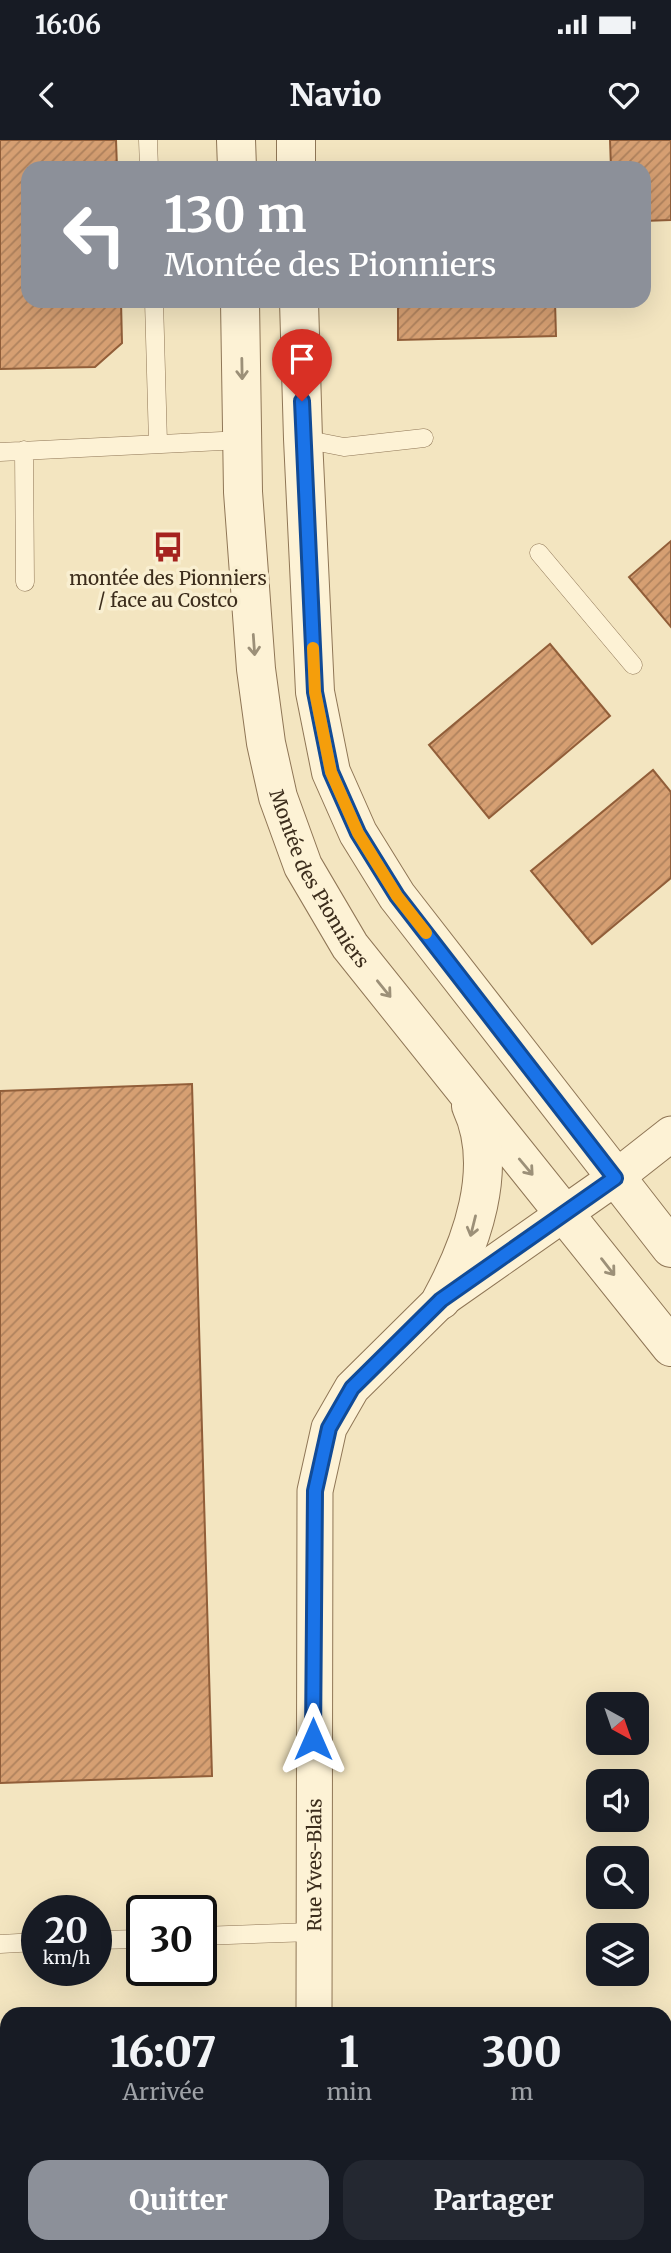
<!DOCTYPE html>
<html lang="fr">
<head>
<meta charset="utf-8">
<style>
  body { margin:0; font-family:Merriweather,serif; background:#242831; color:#f1f3f6; height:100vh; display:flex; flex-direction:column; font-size:26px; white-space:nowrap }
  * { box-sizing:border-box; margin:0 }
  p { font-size:23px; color:#9ea1a6 }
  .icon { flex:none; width:38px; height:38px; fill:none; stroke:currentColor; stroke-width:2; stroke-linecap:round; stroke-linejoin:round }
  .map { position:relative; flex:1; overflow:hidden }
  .details { position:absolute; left:0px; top:1867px; width:672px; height:247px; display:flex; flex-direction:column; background:#171b24; border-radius:21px 21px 0 0; box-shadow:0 7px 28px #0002 }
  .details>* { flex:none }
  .guide { position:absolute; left:21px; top:21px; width:630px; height:147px; border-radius:21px; box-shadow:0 7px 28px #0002; background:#8c9099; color:#fff; overflow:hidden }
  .needle { width:46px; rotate:140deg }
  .tools { position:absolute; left:586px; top:1552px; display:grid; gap:14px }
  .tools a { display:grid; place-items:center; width:63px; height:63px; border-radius:14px; background:#171b24; box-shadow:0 7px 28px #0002; font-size:35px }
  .speed { position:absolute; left:21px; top:1755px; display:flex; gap:14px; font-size:35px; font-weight:700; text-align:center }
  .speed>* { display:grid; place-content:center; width:91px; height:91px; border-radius:50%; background:#171b24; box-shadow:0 7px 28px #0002; line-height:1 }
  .speed small { font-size:18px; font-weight:400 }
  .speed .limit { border:4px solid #111; border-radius:10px; background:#fff; color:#111 }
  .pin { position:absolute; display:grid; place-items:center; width:60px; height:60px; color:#fff; margin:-72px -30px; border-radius:50% 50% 50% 0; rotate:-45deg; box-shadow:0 0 7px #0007 }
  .pin .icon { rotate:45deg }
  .me { position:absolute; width:77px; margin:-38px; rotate:0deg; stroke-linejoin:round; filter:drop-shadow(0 0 5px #0008) }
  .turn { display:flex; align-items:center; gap:24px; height:147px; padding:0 28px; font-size:32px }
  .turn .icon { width:91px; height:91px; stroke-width:2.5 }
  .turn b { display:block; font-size:49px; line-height:60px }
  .eta { display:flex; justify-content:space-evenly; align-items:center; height:119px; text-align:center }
  .eta b { font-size:42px; font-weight:800; line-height:49px }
  .button { display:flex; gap:14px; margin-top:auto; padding:14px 28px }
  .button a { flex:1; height:80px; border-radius:21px; background:#8c9099; color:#fff; font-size:28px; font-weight:800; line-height:80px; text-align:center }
  .button a+a { background:#242831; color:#f1f3f6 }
  .status { display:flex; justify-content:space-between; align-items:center; height:49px; padding:0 35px; background:#171b24; direction:ltr }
  .status svg { height:19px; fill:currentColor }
  header { display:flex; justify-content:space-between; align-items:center; height:91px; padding:0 28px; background:#171b24; font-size:32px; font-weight:800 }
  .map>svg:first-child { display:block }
</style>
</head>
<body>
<div class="status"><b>16:06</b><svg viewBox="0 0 49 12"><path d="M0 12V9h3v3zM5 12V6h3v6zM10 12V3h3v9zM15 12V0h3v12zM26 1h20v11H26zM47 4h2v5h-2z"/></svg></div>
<header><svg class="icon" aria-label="back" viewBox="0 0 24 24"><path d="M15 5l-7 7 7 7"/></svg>Navio<svg class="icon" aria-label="heart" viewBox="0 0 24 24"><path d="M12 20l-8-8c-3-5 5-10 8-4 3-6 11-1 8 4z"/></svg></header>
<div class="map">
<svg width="671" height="2113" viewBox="0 0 671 2113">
  <defs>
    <pattern id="building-hatch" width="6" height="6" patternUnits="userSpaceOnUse" patternTransform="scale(1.75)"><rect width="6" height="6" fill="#d69f72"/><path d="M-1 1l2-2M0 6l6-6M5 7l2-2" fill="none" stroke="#af825d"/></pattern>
  </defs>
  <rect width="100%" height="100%" fill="#f3e5c0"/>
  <!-- building -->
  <path fill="url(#building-hatch)" stroke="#915e39" stroke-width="2" d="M0 0H116L117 28H28V161H121L122 203 95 227 0 229Z
    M610 0H671V80L644 81V28H611Z
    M398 161H555L556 196 398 200Z
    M671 401V487L629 437Z
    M550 504 610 576 489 678 429 605Z
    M653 630 671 652V738L592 804 531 731Z
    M192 944 212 1636 0 1643V951Z
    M0 2066H7V2107H107V2113H0Z
    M518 2107H664L656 2113H523Z"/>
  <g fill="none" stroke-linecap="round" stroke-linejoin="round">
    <!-- service casing -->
    <g stroke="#8f7656" stroke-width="19">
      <path id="service" d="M148 0 149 28
        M154 161 158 303
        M303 299 344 307 424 298
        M24 310 25 442
        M0 312 242 300
        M539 413 633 525
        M201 1796 312 1792
        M96 1800 142 1799
        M0 1804 37 1802"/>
    </g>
    <!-- minor casing -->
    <g stroke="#8f7656" stroke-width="37">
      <g id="minor">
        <path id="s1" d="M314 1874 315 1351 329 1288 352 1248 441 1160 615 1038 671 994"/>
        <path d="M317 2113V2107"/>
      </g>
    </g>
    <!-- tertiary casing -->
    <g stroke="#8f7656" stroke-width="40">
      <g id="tertiary">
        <path d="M236 0 237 28"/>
        <path d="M296 0V28"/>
        <path id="s2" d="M240 161 243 352 256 529 266 603 278 657 303 726 350 806 671 1207"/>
        <path d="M299 161 303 299 315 552 331 632 358 693 397 756 671 1108"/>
        <path d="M441 1160C471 1105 500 1028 471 966"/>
      </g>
    </g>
    <!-- service -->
    <use href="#service" stroke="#fdf2d5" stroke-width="18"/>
    <!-- minor -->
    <use href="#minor" stroke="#fdf2d5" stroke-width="35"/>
    <!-- tertiary -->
    <use href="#tertiary" stroke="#fdf2d5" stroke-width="38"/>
  </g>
  <!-- one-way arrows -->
  <defs><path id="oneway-shaft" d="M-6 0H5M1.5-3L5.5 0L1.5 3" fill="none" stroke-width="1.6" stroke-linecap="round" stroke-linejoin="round" transform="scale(1.75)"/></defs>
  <g stroke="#9c9078">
    <use href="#oneway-shaft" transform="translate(242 229) rotate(89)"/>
    <use href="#oneway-shaft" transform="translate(254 505) rotate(86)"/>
    <use href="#oneway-shaft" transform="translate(384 849) rotate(51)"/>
    <use href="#oneway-shaft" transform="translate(526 1027) rotate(50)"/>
    <use href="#oneway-shaft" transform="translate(473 1086) rotate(104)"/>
    <use href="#oneway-shaft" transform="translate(608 1127) rotate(52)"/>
  </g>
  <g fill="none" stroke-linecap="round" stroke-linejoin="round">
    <!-- route casing -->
    <g stroke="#114b97" stroke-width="18">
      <path id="route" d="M302 261 315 552 331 632 358 693 397 756 615 1038 441 1160 352 1248 329 1288 315 1351 313 1599"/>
    </g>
    <!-- route -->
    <use href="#route" stroke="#1a73e8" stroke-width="12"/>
    <!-- slow -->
    <path stroke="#f59e0b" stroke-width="12" d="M313 508 315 552 331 632 358 693 397 756 426 793"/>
  </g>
  <!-- icons -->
  <defs>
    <g id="bus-bare" transform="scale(2.415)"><path d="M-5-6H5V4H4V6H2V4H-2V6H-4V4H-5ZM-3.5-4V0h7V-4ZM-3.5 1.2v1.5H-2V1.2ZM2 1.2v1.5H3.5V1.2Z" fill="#a5221e" stroke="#f9efd1" stroke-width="2.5" paint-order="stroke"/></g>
  </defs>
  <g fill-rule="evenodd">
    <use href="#bus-bare" x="168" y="407"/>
  </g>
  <g text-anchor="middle" stroke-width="7" stroke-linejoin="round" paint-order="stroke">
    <!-- poi labels -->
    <g font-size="19" fill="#3c2d1c" stroke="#f9efd1">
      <text x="168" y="445">montée des Pionniers<tspan x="168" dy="22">/ face au Costco</tspan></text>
    </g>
    <!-- street labels -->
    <g font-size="19" fill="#3c2d1c" stroke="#f9efd1">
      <text dy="7" stroke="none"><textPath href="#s2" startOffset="590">Montée des Pionniers</textPath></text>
      <text dy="7" stroke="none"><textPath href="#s1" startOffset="149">Rue Yves-Blais</textPath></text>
    </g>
  </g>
</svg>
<div class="tools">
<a><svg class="needle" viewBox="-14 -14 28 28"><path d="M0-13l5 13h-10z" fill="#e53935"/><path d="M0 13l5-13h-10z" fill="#9ea1a6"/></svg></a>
<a><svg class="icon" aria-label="sound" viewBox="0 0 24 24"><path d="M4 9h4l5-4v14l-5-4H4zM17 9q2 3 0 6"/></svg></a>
<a><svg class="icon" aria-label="search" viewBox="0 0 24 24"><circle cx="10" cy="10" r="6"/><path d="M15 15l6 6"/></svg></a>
<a><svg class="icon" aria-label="layers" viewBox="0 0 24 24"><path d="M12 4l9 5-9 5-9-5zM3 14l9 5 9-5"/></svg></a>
</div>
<div class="speed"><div>20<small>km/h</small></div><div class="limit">30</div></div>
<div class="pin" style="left:302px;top:261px;background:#d93025"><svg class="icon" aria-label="arrive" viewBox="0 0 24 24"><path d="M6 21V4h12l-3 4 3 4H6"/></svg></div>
<svg class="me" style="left:313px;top:1599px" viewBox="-20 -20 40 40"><path d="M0-17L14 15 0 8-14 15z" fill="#1a73e8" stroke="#fff" stroke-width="4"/></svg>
<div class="guide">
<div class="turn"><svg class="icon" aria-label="left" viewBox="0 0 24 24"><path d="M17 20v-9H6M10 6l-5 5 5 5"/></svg><div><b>130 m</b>Montée des Pionniers</div></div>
</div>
<section class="details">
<div class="eta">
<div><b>16:07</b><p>Arrivée</p></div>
<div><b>1</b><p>min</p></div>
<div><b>300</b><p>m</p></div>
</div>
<div class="button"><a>Quitter</a><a>Partager</a></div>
</section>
</div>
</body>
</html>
